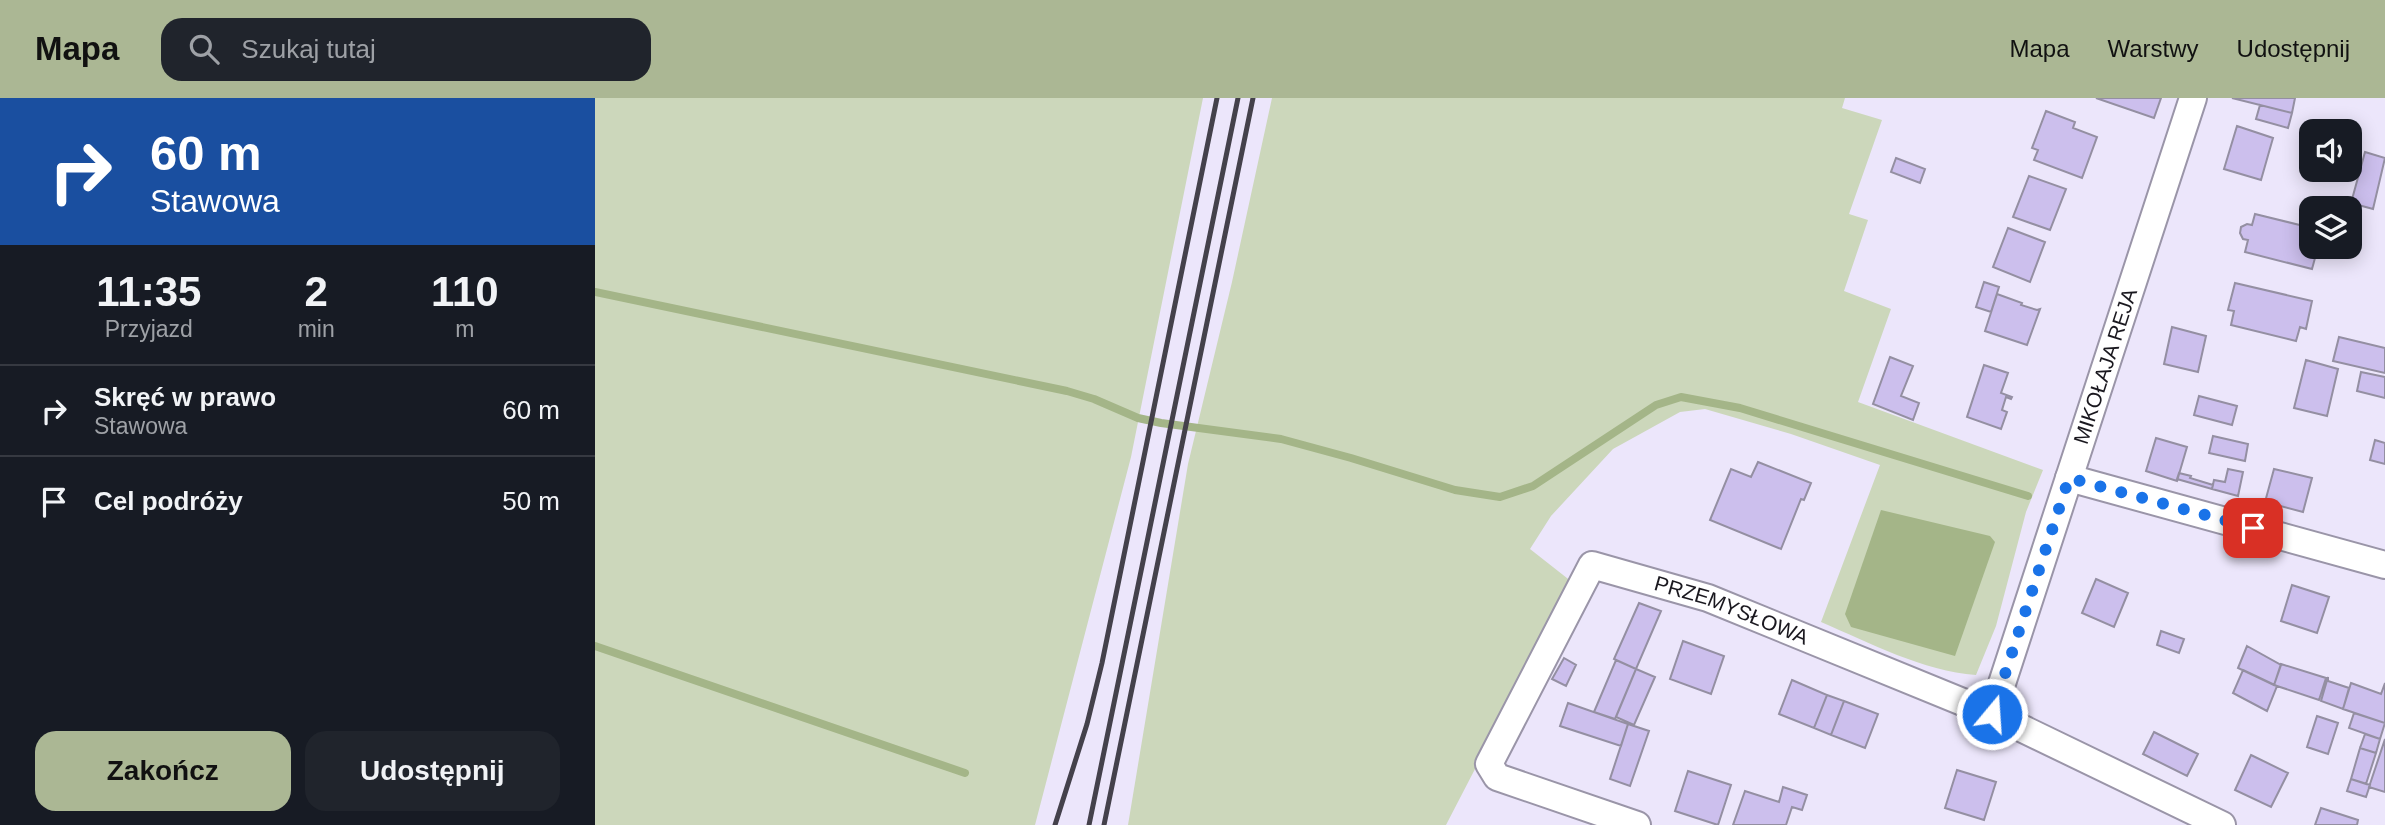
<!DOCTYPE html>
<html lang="pl">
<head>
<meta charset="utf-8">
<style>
  body { margin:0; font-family:Helvetica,sans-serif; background:#20242c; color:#f1f3f6; height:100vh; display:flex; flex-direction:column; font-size:26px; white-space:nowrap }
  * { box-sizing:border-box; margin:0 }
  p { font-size:23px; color:#9ea1a6 }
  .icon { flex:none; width:38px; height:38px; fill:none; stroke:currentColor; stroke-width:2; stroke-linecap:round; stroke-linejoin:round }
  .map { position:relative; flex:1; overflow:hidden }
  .drawer { display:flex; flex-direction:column; background:#171b24; width:595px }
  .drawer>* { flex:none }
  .top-card { background:#1a4fa0; color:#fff; overflow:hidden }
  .controls { position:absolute; left:1704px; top:21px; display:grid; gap:14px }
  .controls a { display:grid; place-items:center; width:63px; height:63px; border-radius:14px; background:#171b24; box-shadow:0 4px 18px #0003; font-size:35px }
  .pin { position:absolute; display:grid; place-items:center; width:60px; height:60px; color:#fff; margin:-30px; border-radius:14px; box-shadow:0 4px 10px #0006 }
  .me { position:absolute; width:77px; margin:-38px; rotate:18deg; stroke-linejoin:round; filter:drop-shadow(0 0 5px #0008) }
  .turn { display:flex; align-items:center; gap:24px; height:147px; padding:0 35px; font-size:32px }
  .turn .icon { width:91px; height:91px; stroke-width:2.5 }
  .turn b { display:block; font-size:49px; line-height:60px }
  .eta { display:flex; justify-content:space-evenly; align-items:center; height:119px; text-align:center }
  .eta b { font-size:42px; font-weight:600; line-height:49px }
  .button { display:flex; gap:14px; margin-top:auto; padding:14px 35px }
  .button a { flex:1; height:80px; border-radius:21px; background:#abb794; color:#111; font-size:28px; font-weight:600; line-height:80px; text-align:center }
  .button a+a { background:#20242c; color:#f1f3f6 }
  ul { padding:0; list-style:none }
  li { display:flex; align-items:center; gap:21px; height:91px; padding:0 35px; border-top:2px solid #363941 }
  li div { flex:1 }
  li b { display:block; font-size:26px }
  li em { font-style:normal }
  header { display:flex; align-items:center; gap:42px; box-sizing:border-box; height:98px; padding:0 35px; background:#abb794; color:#111 }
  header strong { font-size:33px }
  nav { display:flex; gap:38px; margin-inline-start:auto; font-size:24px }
  .search { width:490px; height:63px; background:#20242c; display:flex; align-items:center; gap:18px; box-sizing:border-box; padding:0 24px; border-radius:21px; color:#9ea1a6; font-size:26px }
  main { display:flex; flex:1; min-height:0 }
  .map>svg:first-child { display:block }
</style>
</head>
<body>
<header>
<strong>Mapa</strong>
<div class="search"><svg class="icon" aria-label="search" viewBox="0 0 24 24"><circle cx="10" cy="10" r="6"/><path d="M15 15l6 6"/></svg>Szukaj tutaj</div>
<nav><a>Mapa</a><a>Warstwy</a><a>Udostępnij</a></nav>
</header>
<main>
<section class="drawer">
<div class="top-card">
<div class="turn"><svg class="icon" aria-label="right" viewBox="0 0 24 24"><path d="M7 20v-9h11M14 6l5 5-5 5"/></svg><div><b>60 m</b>Stawowa</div></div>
</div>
<div class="eta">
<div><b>11:35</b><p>Przyjazd</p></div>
<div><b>2</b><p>min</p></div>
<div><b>110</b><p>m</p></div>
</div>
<ul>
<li><svg class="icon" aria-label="right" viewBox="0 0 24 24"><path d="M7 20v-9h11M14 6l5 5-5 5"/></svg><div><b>Skręć w prawo</b><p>Stawowa</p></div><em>60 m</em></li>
<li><svg class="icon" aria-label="arrive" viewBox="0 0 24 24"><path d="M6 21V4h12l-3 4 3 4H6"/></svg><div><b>Cel podróży</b></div><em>50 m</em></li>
</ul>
<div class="button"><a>Zakończ</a><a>Udostępnij</a></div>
</section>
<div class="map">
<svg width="1790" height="727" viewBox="0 0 1790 727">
  <rect width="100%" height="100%" fill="#ece6fb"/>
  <!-- green -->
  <path fill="#ccd7bb" d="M0 0H608L536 359 440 727H0Z
    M677 0H1250L1247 10 1287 22 1254 116 1273 122 1249 193 1296 211 1263 304 1448 372 1431 414 1401 528 1381 577C1328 573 1275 545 1226 524L1285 367 1196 336 1110 311 1085 314 1018 351 956 418 935 451 977 484 851 727H533L593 366 637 184Z"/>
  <!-- water -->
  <path fill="#a4b588" d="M1286 412 1395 438 1400 444 1360 558 1256 529 1250 516Z"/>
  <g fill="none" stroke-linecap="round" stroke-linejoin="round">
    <!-- stream -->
    <path stroke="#a4b588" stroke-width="8" d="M0 194 472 293 499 301 543 320 566 325 686 341 756 360 860 392 905 399 938 388 1061 307 1086 299 1145 310 1433 398
      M0 548 370 675"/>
  </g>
  <!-- building -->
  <path fill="#ccbfed" stroke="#948fa2" stroke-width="2" d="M1501 0H1566L1559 20Z
    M1637 0H1700L1697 15Z
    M1665 7 1697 15 1693 30 1661 21Z
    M1451 13 1480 24 1478 30 1502 39 1487 80 1439 62 1443 52 1437 50Z
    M1642 28 1678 40 1666 82 1629 71Z
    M1770 54 1790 60 1778 111 1756 105Z
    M1301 60 1330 71 1325 85 1296 74Z
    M1434 78 1471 91 1455 132 1418 119Z
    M1660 116 1717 130V149H1723L1717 171 1650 154 1653 142 1648 141 1645 135 1646 129 1652 126 1657 127Z
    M1413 130 1450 144 1435 184 1398 169Z
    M1389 184 1404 189 1396 214 1381 209Z
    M1640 185 1717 203 1711 231 1705 229 1701 243 1636 227 1639 213 1633 212Z
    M1402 196 1427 205 1426 207 1442 212 1445 211 1432 247 1390 233Z
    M1577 229 1611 238 1603 274 1569 266Z
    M1744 239 1790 250V275L1738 263Z
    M1295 259 1318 268 1306 298 1324 305 1318 322 1278 306Z
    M1711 262 1743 271 1732 318 1699 310Z
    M1389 267 1413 275 1406 295 1417 299 1416 301 1411 299 1407 312 1412 314 1406 331 1372 319Z
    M1766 274 1790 279V300L1762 293Z
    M1604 298 1642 308 1637 327 1599 317Z
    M1618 338 1653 346 1650 363 1614 355Z
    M1561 340 1592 349 1582 383 1551 373Z
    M1780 342 1790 345V366L1775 362Z
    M1163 364 1216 385 1209 402 1206 401 1186 451 1115 422 1136 371 1156 379Z
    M1633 371 1648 374 1643 398 1617 391 1619 382 1630 384Z
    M1679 371 1717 380 1708 414 1670 404Z
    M1584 375 1596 378 1595 380 1618 387 1617 391 1582 381Z
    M1501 481 1533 495 1519 529 1487 515Z
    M1697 487 1734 499 1722 535 1686 523Z
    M1044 505 1066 513 1041 571 1019 561Z
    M1566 533 1589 541 1584 555 1562 547Z
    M1088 543 1129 558 1116 596 1075 581Z
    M1652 548 1686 567 1679 587 1643 570Z
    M969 560 981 567 971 588 957 581Z
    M1021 562 1041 571 1020 621 999 614Z
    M1686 566 1731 580 1724 602 1679 587Z
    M1041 571 1060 579 1039 627 1021 619Z
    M1648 572 1682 588 1672 613 1638 595Z
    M1733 579V583L1754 590 1748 611 1726 603Z
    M1197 582 1232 597 1219 630 1184 616Z
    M1756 585 1786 596 1790 585V625L1748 611Z
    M1232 597 1249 603 1236 637 1219 630Z
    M1249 603 1283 616 1270 650 1236 637Z
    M973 605 1033 626 1026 648 965 628Z
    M1759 615 1790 625 1785 641 1754 630Z
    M1722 618 1743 625 1733 656 1712 649Z
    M1033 626 1054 633 1035 688 1015 681Z
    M1559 634 1603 656 1592 678 1548 656Z
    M1770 636 1785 641 1781 655 1765 650Z
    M1790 641V694L1774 689Z
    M1765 650 1781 655 1771 686 1756 681Z
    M1656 657 1693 675 1676 709 1640 692Z
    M1362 672 1401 684 1389 722 1350 710Z
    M1093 673 1136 687 1123 727 1080 713Z
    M1756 681 1775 687 1771 699 1752 693Z
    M1188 689 1212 697 1207 712 1197 709 1191 727H1138L1150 693 1184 704Z
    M1726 710 1763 722 1762 727H1720Z"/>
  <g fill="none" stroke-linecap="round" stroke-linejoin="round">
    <!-- minor casing -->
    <g stroke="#9a95a8" stroke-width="30">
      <g id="minor">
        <path d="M1474 380 1790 467"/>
        <path id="s1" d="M1397 616 1598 0"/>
        <path id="s2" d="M1042 727 902 679 894 666 997 467 1113 500 1397 616 1627 727"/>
      </g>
    </g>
    <!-- minor -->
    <use href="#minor" stroke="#fff" stroke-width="26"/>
    <!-- rail -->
    <path stroke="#44414b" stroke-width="5" d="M460 727 492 626 507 565 622 0
      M494 727 643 0
      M509 727 658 0"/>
  </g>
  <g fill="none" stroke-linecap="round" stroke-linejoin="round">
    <!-- route -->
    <path stroke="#1a73e8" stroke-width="12" stroke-dasharray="0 21.6" d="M1397 616 1474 380 1658 430"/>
  </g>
  <g text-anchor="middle" stroke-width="7" stroke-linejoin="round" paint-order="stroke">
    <!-- street labels -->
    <g font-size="21" fill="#1a181f" stroke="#f8f6fe">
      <text dy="7" stroke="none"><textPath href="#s1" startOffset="366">MIKOŁAJA REJA</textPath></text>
      <text dy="7" stroke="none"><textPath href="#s2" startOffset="534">PRZEMYSŁOWA</textPath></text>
    </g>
  </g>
</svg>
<div class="controls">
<a><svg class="icon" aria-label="sound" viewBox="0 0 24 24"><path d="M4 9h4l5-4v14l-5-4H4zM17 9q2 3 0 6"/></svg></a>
<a><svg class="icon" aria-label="layers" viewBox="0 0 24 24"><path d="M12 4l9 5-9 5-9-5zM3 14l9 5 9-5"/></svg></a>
</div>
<div class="pin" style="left:1658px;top:430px;background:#d93025"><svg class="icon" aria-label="arrive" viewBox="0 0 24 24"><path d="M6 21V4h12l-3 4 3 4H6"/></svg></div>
<svg class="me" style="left:1397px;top:616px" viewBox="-20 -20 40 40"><circle r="17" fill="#1a73e8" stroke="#fff" stroke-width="3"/><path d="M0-11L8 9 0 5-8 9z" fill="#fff"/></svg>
</div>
</main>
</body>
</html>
